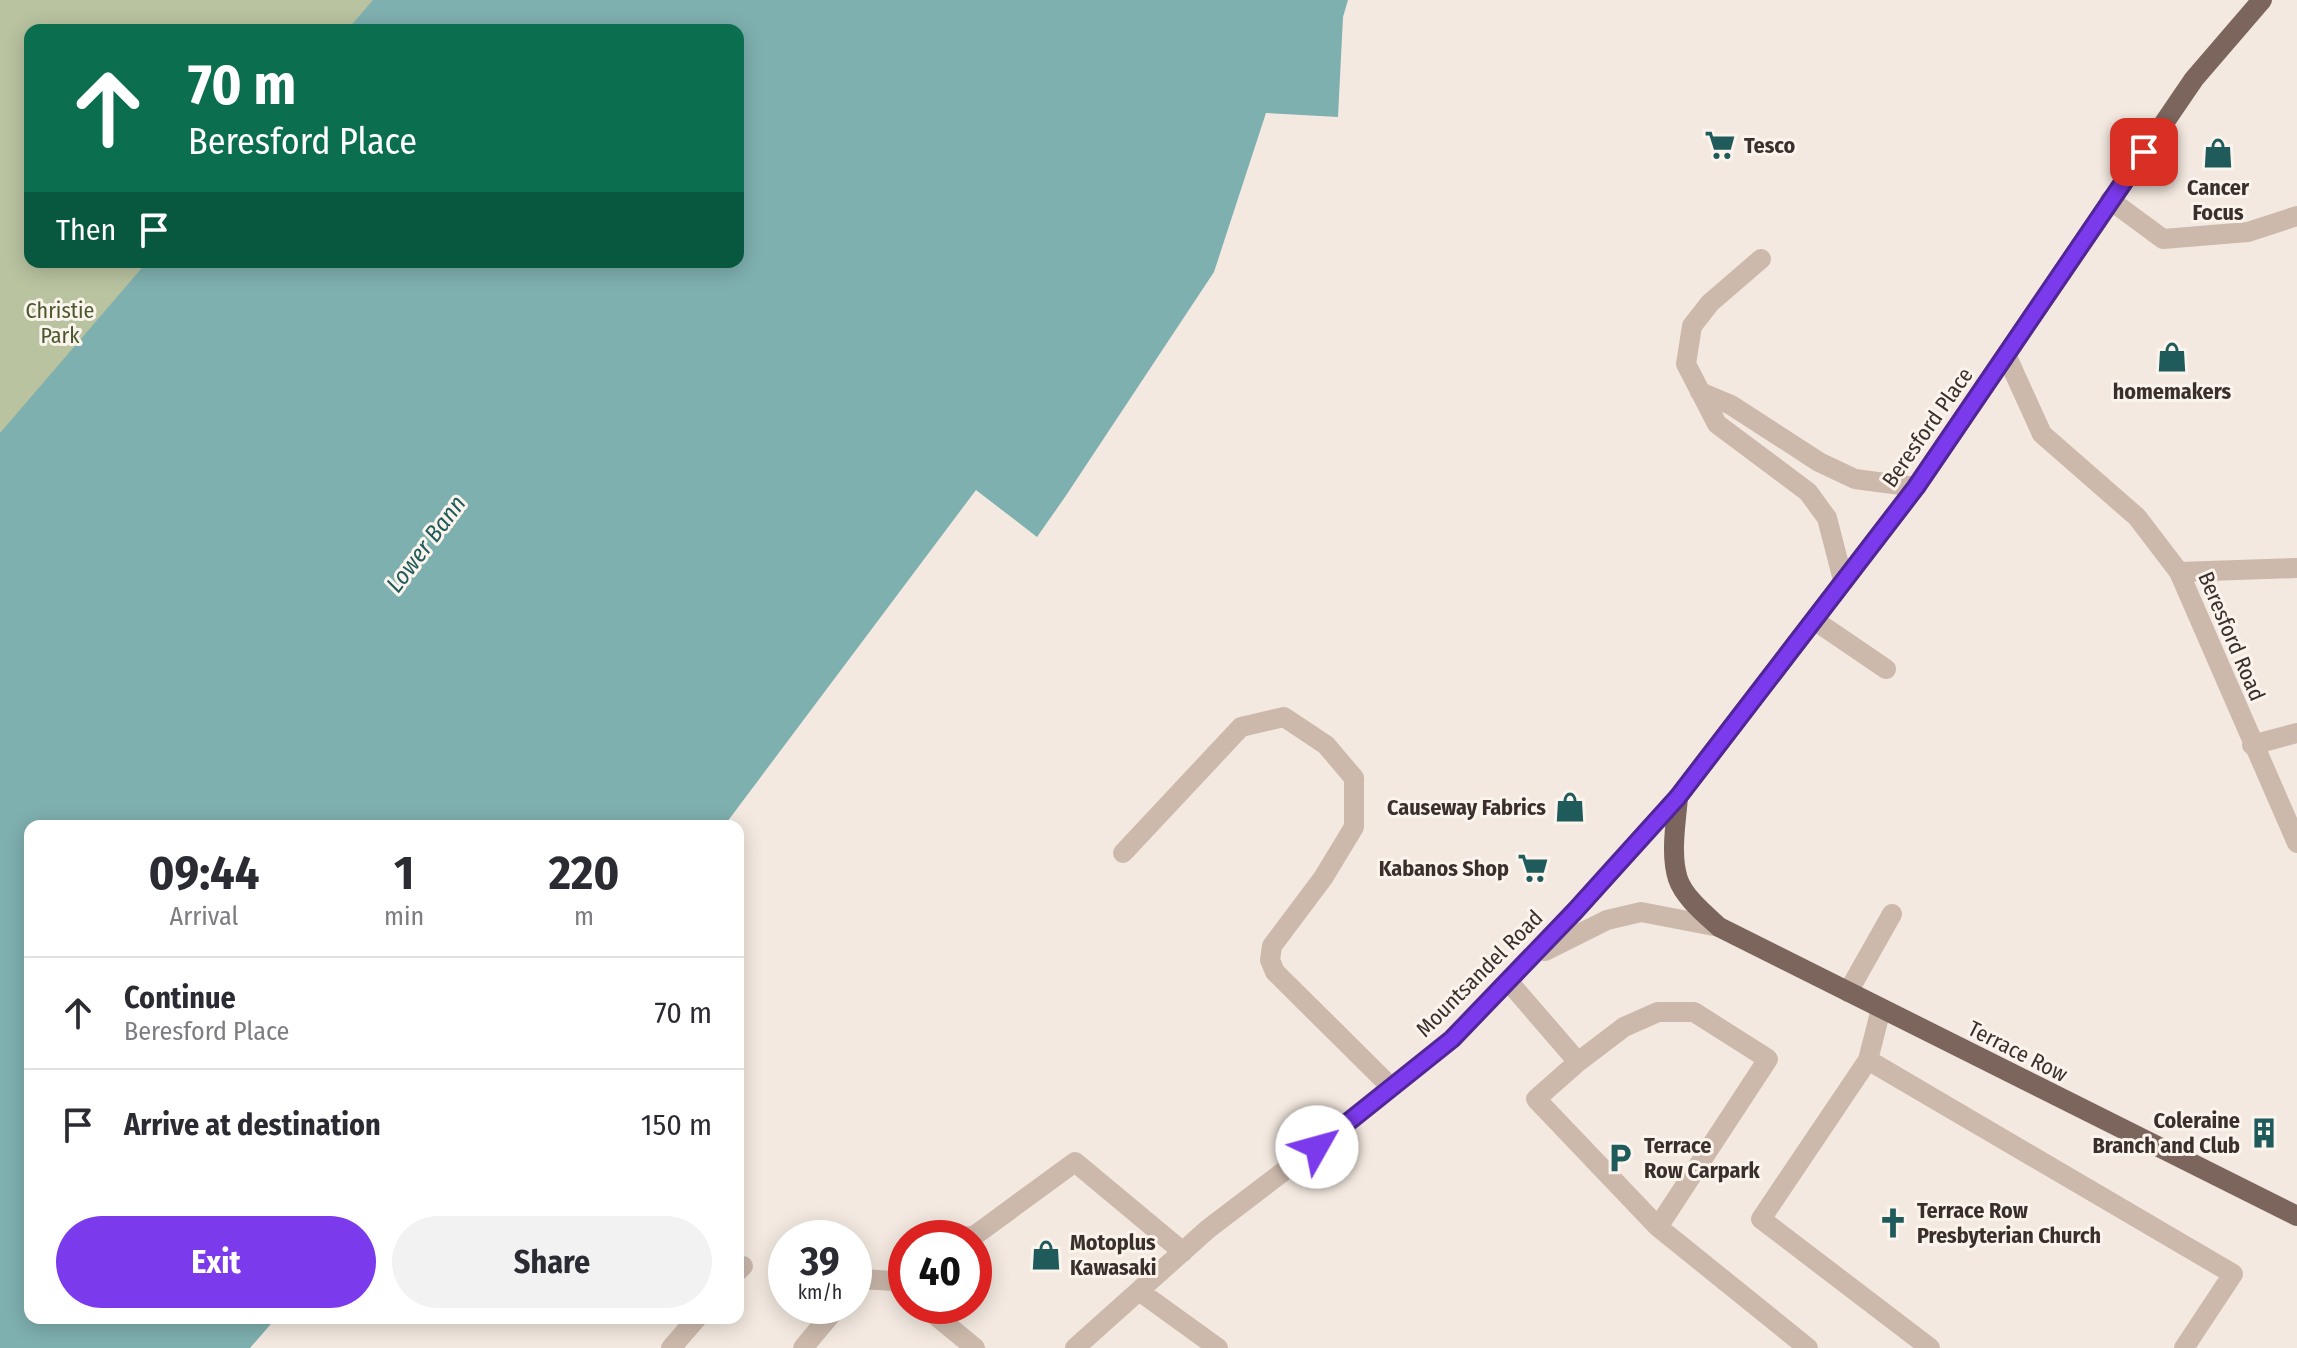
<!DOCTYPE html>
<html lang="en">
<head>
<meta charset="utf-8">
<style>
  body { margin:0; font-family:"Fira Sans Condensed",sans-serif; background:#f2f2f3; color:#2b2b33; height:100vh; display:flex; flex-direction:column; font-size:30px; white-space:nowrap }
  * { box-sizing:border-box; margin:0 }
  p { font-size:26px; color:#7c7c81 }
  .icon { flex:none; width:44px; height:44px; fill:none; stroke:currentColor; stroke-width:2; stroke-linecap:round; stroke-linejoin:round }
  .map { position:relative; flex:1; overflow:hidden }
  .panel { position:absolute; left:24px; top:820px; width:720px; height:504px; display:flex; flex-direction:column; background:#fff; border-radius:16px; box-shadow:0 4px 20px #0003 }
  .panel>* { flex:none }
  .banner { position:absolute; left:24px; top:24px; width:720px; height:244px; border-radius:16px; box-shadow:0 4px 20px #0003; background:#0b6e4f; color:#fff; overflow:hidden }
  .speed { position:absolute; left:768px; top:1220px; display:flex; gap:16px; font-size:40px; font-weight:700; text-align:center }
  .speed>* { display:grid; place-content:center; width:104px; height:104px; border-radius:50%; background:#fff; box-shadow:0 4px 20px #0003; line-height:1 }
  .speed small { font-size:20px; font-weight:400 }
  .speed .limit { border:12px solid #d22; background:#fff; color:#111 }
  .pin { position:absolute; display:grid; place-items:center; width:68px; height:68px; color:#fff; margin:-34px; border-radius:16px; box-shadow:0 4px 12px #0006 }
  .me { position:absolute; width:88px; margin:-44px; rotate:52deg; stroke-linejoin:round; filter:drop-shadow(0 0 6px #0008) }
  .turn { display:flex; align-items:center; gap:28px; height:168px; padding:0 32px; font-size:36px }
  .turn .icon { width:104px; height:104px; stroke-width:2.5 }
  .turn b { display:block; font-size:56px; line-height:68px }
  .then { display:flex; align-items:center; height:76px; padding:0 32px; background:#0003; gap:16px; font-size:30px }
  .eta { display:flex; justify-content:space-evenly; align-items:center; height:136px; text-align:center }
  .eta b { font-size:48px; font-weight:700; line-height:56px }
  .action { display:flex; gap:16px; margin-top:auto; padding:16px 32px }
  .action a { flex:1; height:92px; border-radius:48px; background:#7c3aed; color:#fff; font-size:32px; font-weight:700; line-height:92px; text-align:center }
  .action a+a { background:#f2f2f3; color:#2b2b33 }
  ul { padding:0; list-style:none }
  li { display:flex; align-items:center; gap:24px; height:112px; padding:0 32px; border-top:2px solid #e1e1e2 }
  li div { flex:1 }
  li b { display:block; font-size:30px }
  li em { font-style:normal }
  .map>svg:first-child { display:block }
</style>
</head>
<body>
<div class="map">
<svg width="2297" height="1348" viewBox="0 0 2297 1348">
  <rect width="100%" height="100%" fill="#f3e9e0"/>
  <!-- green -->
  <path fill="#b9c3a0" d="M0 0H513L493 30H30V262H338L0 729Z"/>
  <!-- water -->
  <path fill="#7fb0b0" d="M373 0H1348L1343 17 1338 117 1266 113 1214 272 1065 497 1037 537 976 490 724 826H30V1318H276L250 1348H0V433L147 262H738V30H347Z"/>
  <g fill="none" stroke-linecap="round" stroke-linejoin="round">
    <!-- minor -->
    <path stroke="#ccb9ac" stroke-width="20" d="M2110 200 2163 239 2248 232 2297 216
      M1761 259 1710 303 1692 326 1686 364 1717 424 1808 492 1827 518 1843 580
      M2007 357 2042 434 2137 517 2179 572 2297 843
      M1700 392 1731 405 1819 462 1855 479 1916 487
      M2179 572 2297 568
      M1814 620 1886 669
      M2252 745 2297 733
      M1123 853 1241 727 1284 717 1326 745 1354 778V827L1323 878 1272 946 1270 960 1275 972 1391 1087
      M1545 951 1607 920 1641 912 1719 927
      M1508 981 1578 1062 1536 1099 1658 1227 1768 1059 1694 1012H1658L1624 1027 1578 1062
      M1848 992 1892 914
      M1881 1009 1868 1060 1761 1219 1930 1348
      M1868 1060 2233 1274 2184 1348
      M1658 1227 1808 1348
      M942 1237 974 1236 1075 1162 1183 1252
      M738 1271 743 1266
      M854 1286 860 1279 894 1281 906 1291
      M1139 1291 1218 1348
      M924 1306 975 1348
      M671 1348 697 1318
      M803 1348 838 1306
      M1075 1348 1208 1229 1338 1130 1452 1039 1575 911 1678 797"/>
    <!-- major -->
    <path stroke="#7b655c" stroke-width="20" d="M2262 0 2194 79 1916 487 1678 797C1676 823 1670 854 1678 879 1684 897 1705 914 1719 927L2297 1216"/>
  </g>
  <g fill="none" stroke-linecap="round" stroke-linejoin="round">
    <!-- route casing -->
    <g stroke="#51269a" stroke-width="20">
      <path id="route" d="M1317 1147 1452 1039 1575 911 1678 797 1916 487 2144 152"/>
    </g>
    <!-- route -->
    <use href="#route" stroke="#7c3aed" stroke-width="14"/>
  </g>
  <!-- icons -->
  <defs>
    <g id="supermarket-bare" transform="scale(2.4)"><path d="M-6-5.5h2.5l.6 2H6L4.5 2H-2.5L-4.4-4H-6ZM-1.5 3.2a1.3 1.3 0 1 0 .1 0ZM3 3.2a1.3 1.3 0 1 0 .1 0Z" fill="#205b5c" stroke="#faf4ed" stroke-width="2.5" paint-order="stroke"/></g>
    <g id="shop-bare" transform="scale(2.4)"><path d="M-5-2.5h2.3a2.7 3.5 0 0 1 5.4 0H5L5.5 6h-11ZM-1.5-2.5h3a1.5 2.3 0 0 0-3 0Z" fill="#205b5c" stroke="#faf4ed" stroke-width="2.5" paint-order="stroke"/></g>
    <g id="building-bare" transform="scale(2.4)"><path d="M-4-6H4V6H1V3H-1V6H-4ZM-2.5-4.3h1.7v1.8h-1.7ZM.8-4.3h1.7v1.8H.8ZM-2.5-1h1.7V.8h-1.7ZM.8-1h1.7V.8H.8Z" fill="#205b5c" stroke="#faf4ed" stroke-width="2.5" paint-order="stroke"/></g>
    <g id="parking-bare" transform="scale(2.4)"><path d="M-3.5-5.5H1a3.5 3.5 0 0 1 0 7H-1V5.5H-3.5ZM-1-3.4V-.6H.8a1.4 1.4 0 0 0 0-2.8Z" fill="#205b5c" stroke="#faf4ed" stroke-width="2.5" paint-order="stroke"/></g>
    <g id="church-bare" transform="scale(2.4)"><path d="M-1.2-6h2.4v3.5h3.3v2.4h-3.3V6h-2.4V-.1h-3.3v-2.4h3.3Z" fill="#205b5c" stroke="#faf4ed" stroke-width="2.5" paint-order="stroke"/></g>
  </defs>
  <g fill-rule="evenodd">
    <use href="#supermarket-bare" x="1720" y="145"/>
    <use href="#shop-bare" x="2218" y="153"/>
    <use href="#shop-bare" x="2172" y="357"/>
    <use href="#shop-bare" x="1570" y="807"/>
    <use href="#supermarket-bare" x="1533" y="868"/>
    <use href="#building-bare" x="2264" y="1133"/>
    <use href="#parking-bare" x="1620" y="1158"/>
    <use href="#church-bare" x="1893" y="1223"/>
    <use href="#shop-bare" x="1046" y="1255"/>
  </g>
  <g text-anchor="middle" stroke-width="6" stroke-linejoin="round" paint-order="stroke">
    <!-- poi labels -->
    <g font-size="22" font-weight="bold" fill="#3a2f2b" stroke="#faf4ed" text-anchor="start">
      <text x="1744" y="153">Tesco</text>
      <text x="2218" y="195" text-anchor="middle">Cancer<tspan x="2218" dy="25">Focus</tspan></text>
      <text x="2172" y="399" text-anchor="middle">homemakers</text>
      <text x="1546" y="815" text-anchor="end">Causeway Fabrics</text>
      <text x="1509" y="876" text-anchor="end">Kabanos Shop</text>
      <text x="2240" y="1128" text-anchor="end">Coleraine<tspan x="2240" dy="25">Branch and Club</tspan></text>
      <text x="1644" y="1153">Terrace<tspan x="1644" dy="25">Row Carpark</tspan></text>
      <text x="1917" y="1218">Terrace Row<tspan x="1917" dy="25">Presbyterian Church</tspan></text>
      <text x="1070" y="1250">Motoplus<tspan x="1070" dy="25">Kawasaki</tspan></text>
    </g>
    <!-- park labels -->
    <g font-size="22" fill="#4b582e" stroke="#faf4ed">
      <text x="60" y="318">Christie<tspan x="60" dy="25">Park</tspan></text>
    </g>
    <!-- street labels -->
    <g font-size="22" fill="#3a2f2b" stroke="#faf4ed">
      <text transform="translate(1927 427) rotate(-55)" y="8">Beresford Place</text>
      <text transform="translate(2232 636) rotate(67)" y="8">Beresford Road</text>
      <text transform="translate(1479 973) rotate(-45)" y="8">Mountsandel Road</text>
      <text transform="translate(2018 1051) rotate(27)" y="8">Terrace Row</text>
    </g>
    <!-- water labels -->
    <g font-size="24" font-style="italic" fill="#205b5c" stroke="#faf4ed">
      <text transform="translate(426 544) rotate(-53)" y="8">Lower Bann</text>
    </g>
  </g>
</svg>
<div class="speed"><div>39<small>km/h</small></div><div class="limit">40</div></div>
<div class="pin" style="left:2144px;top:152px;background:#d93025"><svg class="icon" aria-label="arrive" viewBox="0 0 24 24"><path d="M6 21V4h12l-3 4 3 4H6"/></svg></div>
<svg class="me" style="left:1317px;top:1147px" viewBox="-20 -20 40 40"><circle r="19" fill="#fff"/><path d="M0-13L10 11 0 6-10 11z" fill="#7c3aed"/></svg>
<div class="banner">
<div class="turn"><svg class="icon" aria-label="ahead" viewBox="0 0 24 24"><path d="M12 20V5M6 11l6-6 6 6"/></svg><div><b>70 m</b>Beresford Place</div></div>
<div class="then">Then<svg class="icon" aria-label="arrive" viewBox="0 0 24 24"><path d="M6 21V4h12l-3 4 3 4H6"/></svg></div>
</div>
<section class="panel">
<div class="eta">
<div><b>09:44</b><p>Arrival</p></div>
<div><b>1</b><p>min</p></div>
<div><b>220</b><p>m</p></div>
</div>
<ul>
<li><svg class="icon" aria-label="ahead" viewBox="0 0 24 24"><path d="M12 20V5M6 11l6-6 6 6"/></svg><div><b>Continue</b><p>Beresford Place</p></div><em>70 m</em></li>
<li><svg class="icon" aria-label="arrive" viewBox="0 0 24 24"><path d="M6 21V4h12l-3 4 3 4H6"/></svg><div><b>Arrive at destination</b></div><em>150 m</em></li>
</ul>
<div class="action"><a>Exit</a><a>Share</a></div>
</section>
</div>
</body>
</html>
